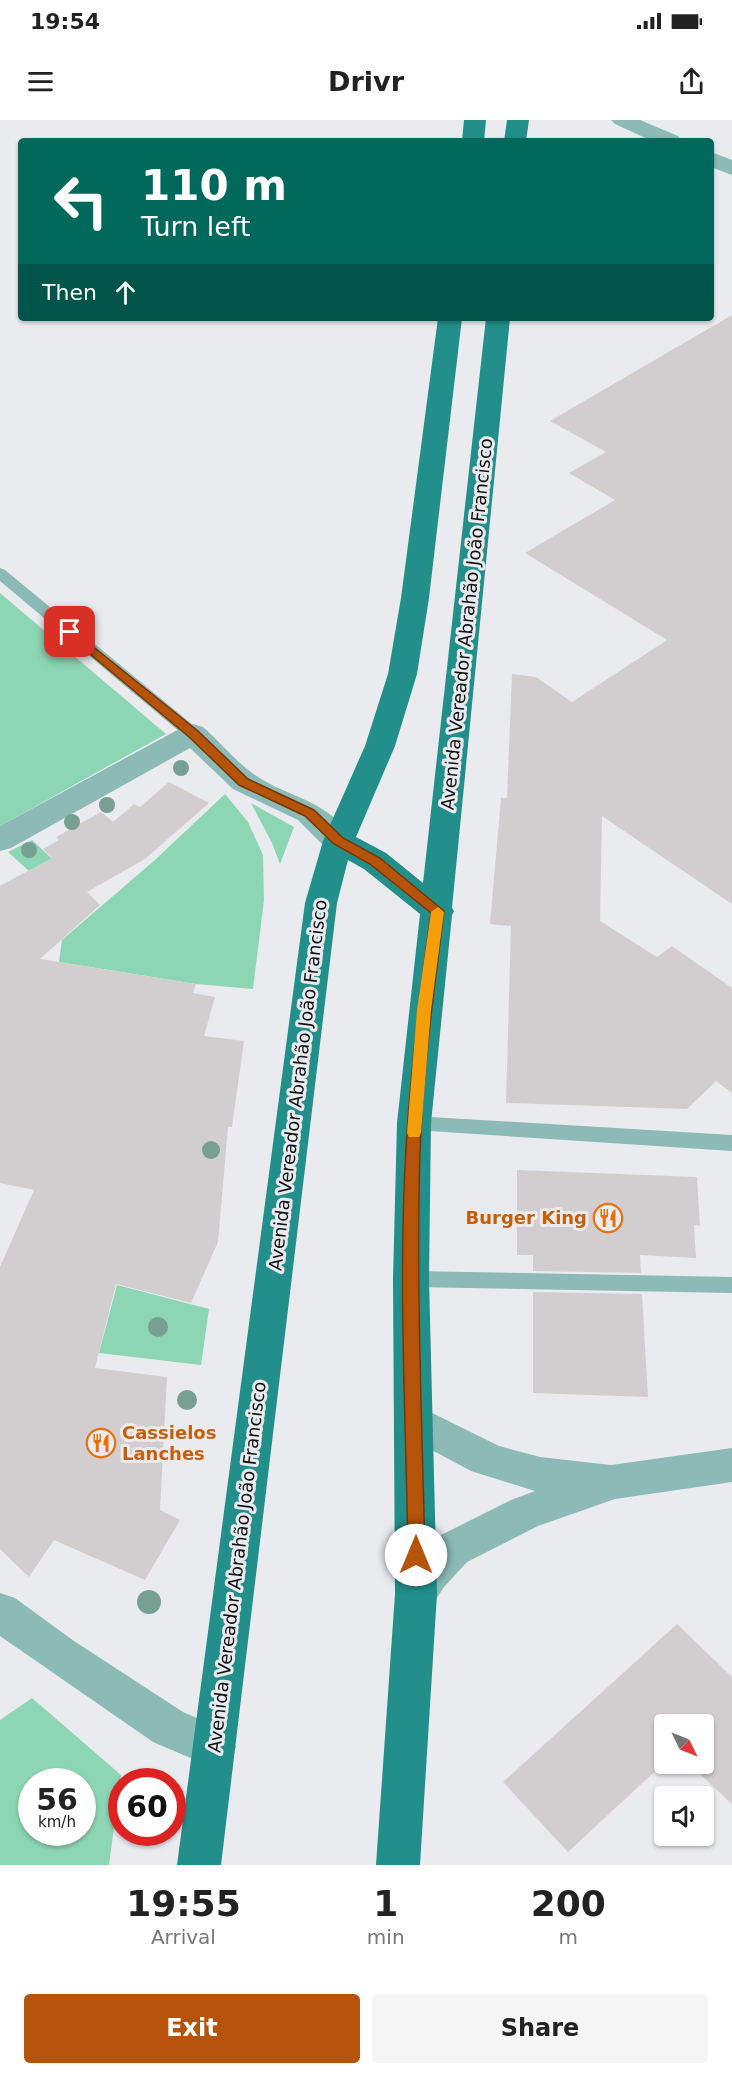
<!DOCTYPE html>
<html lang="en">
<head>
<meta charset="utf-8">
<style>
  body { margin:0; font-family:"DejaVu Sans",sans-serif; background:#f6f6f6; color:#222; height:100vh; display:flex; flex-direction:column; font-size:22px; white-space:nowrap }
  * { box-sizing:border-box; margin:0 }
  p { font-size:20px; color:#767676 }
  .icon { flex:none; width:33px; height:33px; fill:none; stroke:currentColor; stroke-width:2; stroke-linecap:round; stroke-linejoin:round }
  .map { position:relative; height:1745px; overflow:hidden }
  .details { display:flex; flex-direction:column; background:#fff; flex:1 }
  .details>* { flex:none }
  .top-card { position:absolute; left:18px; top:18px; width:696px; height:183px; border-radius:6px; box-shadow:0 2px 4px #0004; background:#00695c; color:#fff; overflow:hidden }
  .needle { width:39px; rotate:133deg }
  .buttons { position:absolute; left:654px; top:1594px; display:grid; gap:12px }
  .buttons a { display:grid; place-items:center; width:60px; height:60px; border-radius:6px; background:#fff; box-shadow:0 2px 4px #0004; font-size:30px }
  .speed { position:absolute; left:18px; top:1648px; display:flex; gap:12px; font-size:30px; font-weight:700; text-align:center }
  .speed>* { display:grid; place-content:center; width:78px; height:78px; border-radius:50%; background:#fff; box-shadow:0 2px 4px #0004; line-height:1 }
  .speed small { font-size:15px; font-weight:400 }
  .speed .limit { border:9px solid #d22; background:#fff; color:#111 }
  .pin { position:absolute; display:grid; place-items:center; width:51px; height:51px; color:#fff; margin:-26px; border-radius:12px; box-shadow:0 3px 9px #0006 }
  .me { position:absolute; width:66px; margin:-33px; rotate:0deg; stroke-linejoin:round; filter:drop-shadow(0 0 4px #0008) }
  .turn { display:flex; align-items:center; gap:21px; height:126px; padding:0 24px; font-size:27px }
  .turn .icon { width:78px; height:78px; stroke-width:2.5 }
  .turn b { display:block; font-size:42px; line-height:51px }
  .then { display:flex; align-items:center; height:57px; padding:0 24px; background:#0003; gap:12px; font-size:22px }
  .eta { display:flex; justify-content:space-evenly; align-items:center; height:102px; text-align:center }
  .eta b { font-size:36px; font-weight:700; line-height:42px }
  .action { display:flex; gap:12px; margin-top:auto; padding:12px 24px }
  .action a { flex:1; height:69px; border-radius:6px; background:#b45309; color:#fff; font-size:24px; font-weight:700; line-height:69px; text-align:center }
  .action a+a { background:#f6f6f6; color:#222 }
  .status { display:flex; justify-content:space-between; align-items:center; height:42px; padding:0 30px; background:#fff; direction:ltr }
  .status svg { height:16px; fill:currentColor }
  header { display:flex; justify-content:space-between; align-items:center; height:78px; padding:0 24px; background:#fff; font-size:27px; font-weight:700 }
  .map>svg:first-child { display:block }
</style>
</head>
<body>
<div class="status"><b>19:54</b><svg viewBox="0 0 49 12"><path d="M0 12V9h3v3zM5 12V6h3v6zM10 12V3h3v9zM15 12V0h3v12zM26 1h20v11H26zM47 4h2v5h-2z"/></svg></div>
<header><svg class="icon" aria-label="menu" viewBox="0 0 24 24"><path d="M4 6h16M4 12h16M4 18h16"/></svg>Drivr<svg class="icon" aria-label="share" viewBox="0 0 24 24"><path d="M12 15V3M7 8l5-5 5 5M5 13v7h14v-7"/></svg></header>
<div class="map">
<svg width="732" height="1745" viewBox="0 0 732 1745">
  <rect width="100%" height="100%" fill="#eaebef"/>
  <!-- green -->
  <path fill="#8dd6b3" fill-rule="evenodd" d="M0 473 166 614 0 706Z
    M225 674 248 702 263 735 264 780 253 869 196 864 59 842 62 820 156 739Z
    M251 683 294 707 280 744 272 723Z
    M32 720 64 750 41 762 8 732Z
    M117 1165 209 1189 201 1245 99 1233Z
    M32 1578 121 1655 109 1745H0V1600ZM32 1662H82V1713H32Z"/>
  <!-- building -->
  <path fill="#d2cecf" d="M732 195V784L602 696 600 801 657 837 672 826 732 868V973L716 961 687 989 506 983 511 806 490 804 501 678H507L512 554 536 557 572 582 667 520 525 433 615 380 569 353 606 332 550 301Z
    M169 662 209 683 145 739 87 772 100 785 40 839 196 864 193 873 215 877 204 916 244 921 232 1007H228L218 1122 191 1183 116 1164 95 1248 167 1257 160 1390 180 1400 145 1460 54 1420 29 1457 0 1429V1147L34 1070 0 1063V766L52 738 43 729 59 720 56 717 101 692 113 702 134 684 140 687Z
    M517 1050 697 1057 700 1106 694 1105 696 1138 640 1135 641 1153 533 1151V1135H517Z
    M533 1172 642 1174 648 1277 533 1273Z
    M677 1504 732 1557V1684L689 1644H704V1605H664V1643L568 1732 503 1662Z"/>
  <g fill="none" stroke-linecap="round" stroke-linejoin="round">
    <!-- service -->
    <path fill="#8bbab7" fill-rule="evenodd" d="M0 448 5 450 199 610 201 614 199 618H187L0 461Z
      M414 996 732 1015V1031L414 1010 407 1008 405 1003 407 998Z
      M411 1151 732 1157V1173L411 1167 404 1165 401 1159 404 1153Z"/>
    <!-- minor -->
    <path fill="#8bbab7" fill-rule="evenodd" d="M611 0H640L678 16 681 21H652L615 4Z
      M711 32 732 40V55L711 47Z
      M193 604 203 607C220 622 236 642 255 655 290 679 329 679 353 721L349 729 338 732 327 729 298 700 233 669 190 628 11 728 0 731V706L183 607Z
      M0 1473 15 1478 74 1521 183 1592 229 1612 236 1627 229 1642 214 1648 153 1622 0 1516Z"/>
    <!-- tertiary -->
    <path fill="#8bbab7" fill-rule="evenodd" d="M414 1284 499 1326 540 1337 611 1345 732 1328V1362L615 1379 538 1406 467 1442 444 1467 431 1487 416 1493 401 1487 395 1474 401 1461 416 1441 439 1416 511 1380 535 1371 471 1351 400 1313 395 1301 400 1289Z"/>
    <!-- primary -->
    <path fill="#228f8a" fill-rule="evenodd" d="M464 0H486L484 21H462Z
      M507 0H529L526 21H504Z
      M438 198H462L429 478 417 554 395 626 356 717 386 733 423 763 486 198H510L452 788 454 791 452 795 431 1003 429 1159 437 1474 420 1745H376L395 1474 393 1159 397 1003 420 794 364 749 348 740 337 783 221 1745H177L305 783 323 721 365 626 388 554 401 478Z"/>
  </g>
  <!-- trees -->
  <g fill="#779f92">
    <circle cx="181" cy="648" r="8"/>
    <circle cx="107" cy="685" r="8"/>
    <circle cx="72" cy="702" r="8"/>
    <circle cx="29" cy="730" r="8"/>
    <circle cx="211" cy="1030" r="9"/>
    <circle cx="158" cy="1207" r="10"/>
    <circle cx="187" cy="1280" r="10"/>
    <circle cx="149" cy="1482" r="12"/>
  </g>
  <!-- route -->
  <path fill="#b45309" stroke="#753606" stroke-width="1.5" d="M70 508 198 611 248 659 314 690 343 718 380 738 444 791C434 870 423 950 420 1031 416 1165 422 1300 425 1435L422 1440 416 1443 410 1440 408 1435C406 1300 398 1162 406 1027 411 948 420 871 431 793L370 744 334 724 305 696 239 665 189 617 66 514V509Z"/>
  <!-- slow -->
  <path fill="#f59e0b" d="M438 787 444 792 431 890 421 1013 419 1017H409L407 1013 417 890 431 792Z"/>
  <!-- icons -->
  <defs>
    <g id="restaurant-ring" transform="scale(1.5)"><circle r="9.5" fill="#eaebef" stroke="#e8710a" stroke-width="1.5"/><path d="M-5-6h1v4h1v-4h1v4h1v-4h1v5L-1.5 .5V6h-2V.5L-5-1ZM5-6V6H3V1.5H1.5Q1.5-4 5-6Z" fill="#e8710a"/></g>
  </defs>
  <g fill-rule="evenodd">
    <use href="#restaurant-ring" x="608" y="1098"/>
    <use href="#restaurant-ring" x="101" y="1323"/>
  </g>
  <g text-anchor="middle" stroke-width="6" stroke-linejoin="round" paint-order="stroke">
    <!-- street labels -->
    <g font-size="18" fill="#0e0f10" stroke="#eaebef">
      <text transform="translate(467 504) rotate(-84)" y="6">Avenida Vereador Abrahão João Francisco</text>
      <text transform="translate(298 965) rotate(-83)" y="6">Avenida Vereador Abrahão João Francisco</text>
      <text transform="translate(237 1447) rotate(-83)" y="6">Avenida Vereador Abrahão João Francisco</text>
    </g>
    <!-- food labels -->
    <g font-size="18" font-weight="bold" fill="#c56008" stroke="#eaebef" text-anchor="end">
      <text x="587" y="1104">Burger King</text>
      <text x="122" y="1319" text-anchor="start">Cassielos<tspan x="122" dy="21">Lanches</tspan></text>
    </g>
  </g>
</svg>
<div class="buttons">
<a><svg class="needle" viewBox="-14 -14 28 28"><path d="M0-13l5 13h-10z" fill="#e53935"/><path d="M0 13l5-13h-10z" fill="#767676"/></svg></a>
<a><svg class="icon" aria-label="sound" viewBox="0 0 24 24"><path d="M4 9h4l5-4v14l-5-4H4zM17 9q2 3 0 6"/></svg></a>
</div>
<div class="speed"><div>56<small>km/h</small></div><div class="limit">60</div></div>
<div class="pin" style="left:70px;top:512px;background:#d93025"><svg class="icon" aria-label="arrive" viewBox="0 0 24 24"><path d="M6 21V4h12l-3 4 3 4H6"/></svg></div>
<svg class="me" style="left:416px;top:1435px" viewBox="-20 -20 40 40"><circle r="19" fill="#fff"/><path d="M0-13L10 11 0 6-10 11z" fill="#b45309"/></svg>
<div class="top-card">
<div class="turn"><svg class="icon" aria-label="left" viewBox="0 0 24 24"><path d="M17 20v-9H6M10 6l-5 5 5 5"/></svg><div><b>110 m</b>Turn left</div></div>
<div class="then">Then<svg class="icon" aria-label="ahead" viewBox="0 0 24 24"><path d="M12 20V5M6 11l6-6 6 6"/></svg></div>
</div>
</div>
<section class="details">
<div class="eta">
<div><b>19:55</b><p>Arrival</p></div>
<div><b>1</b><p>min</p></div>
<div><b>200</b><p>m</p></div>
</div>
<div class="action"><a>Exit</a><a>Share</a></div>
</section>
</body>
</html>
